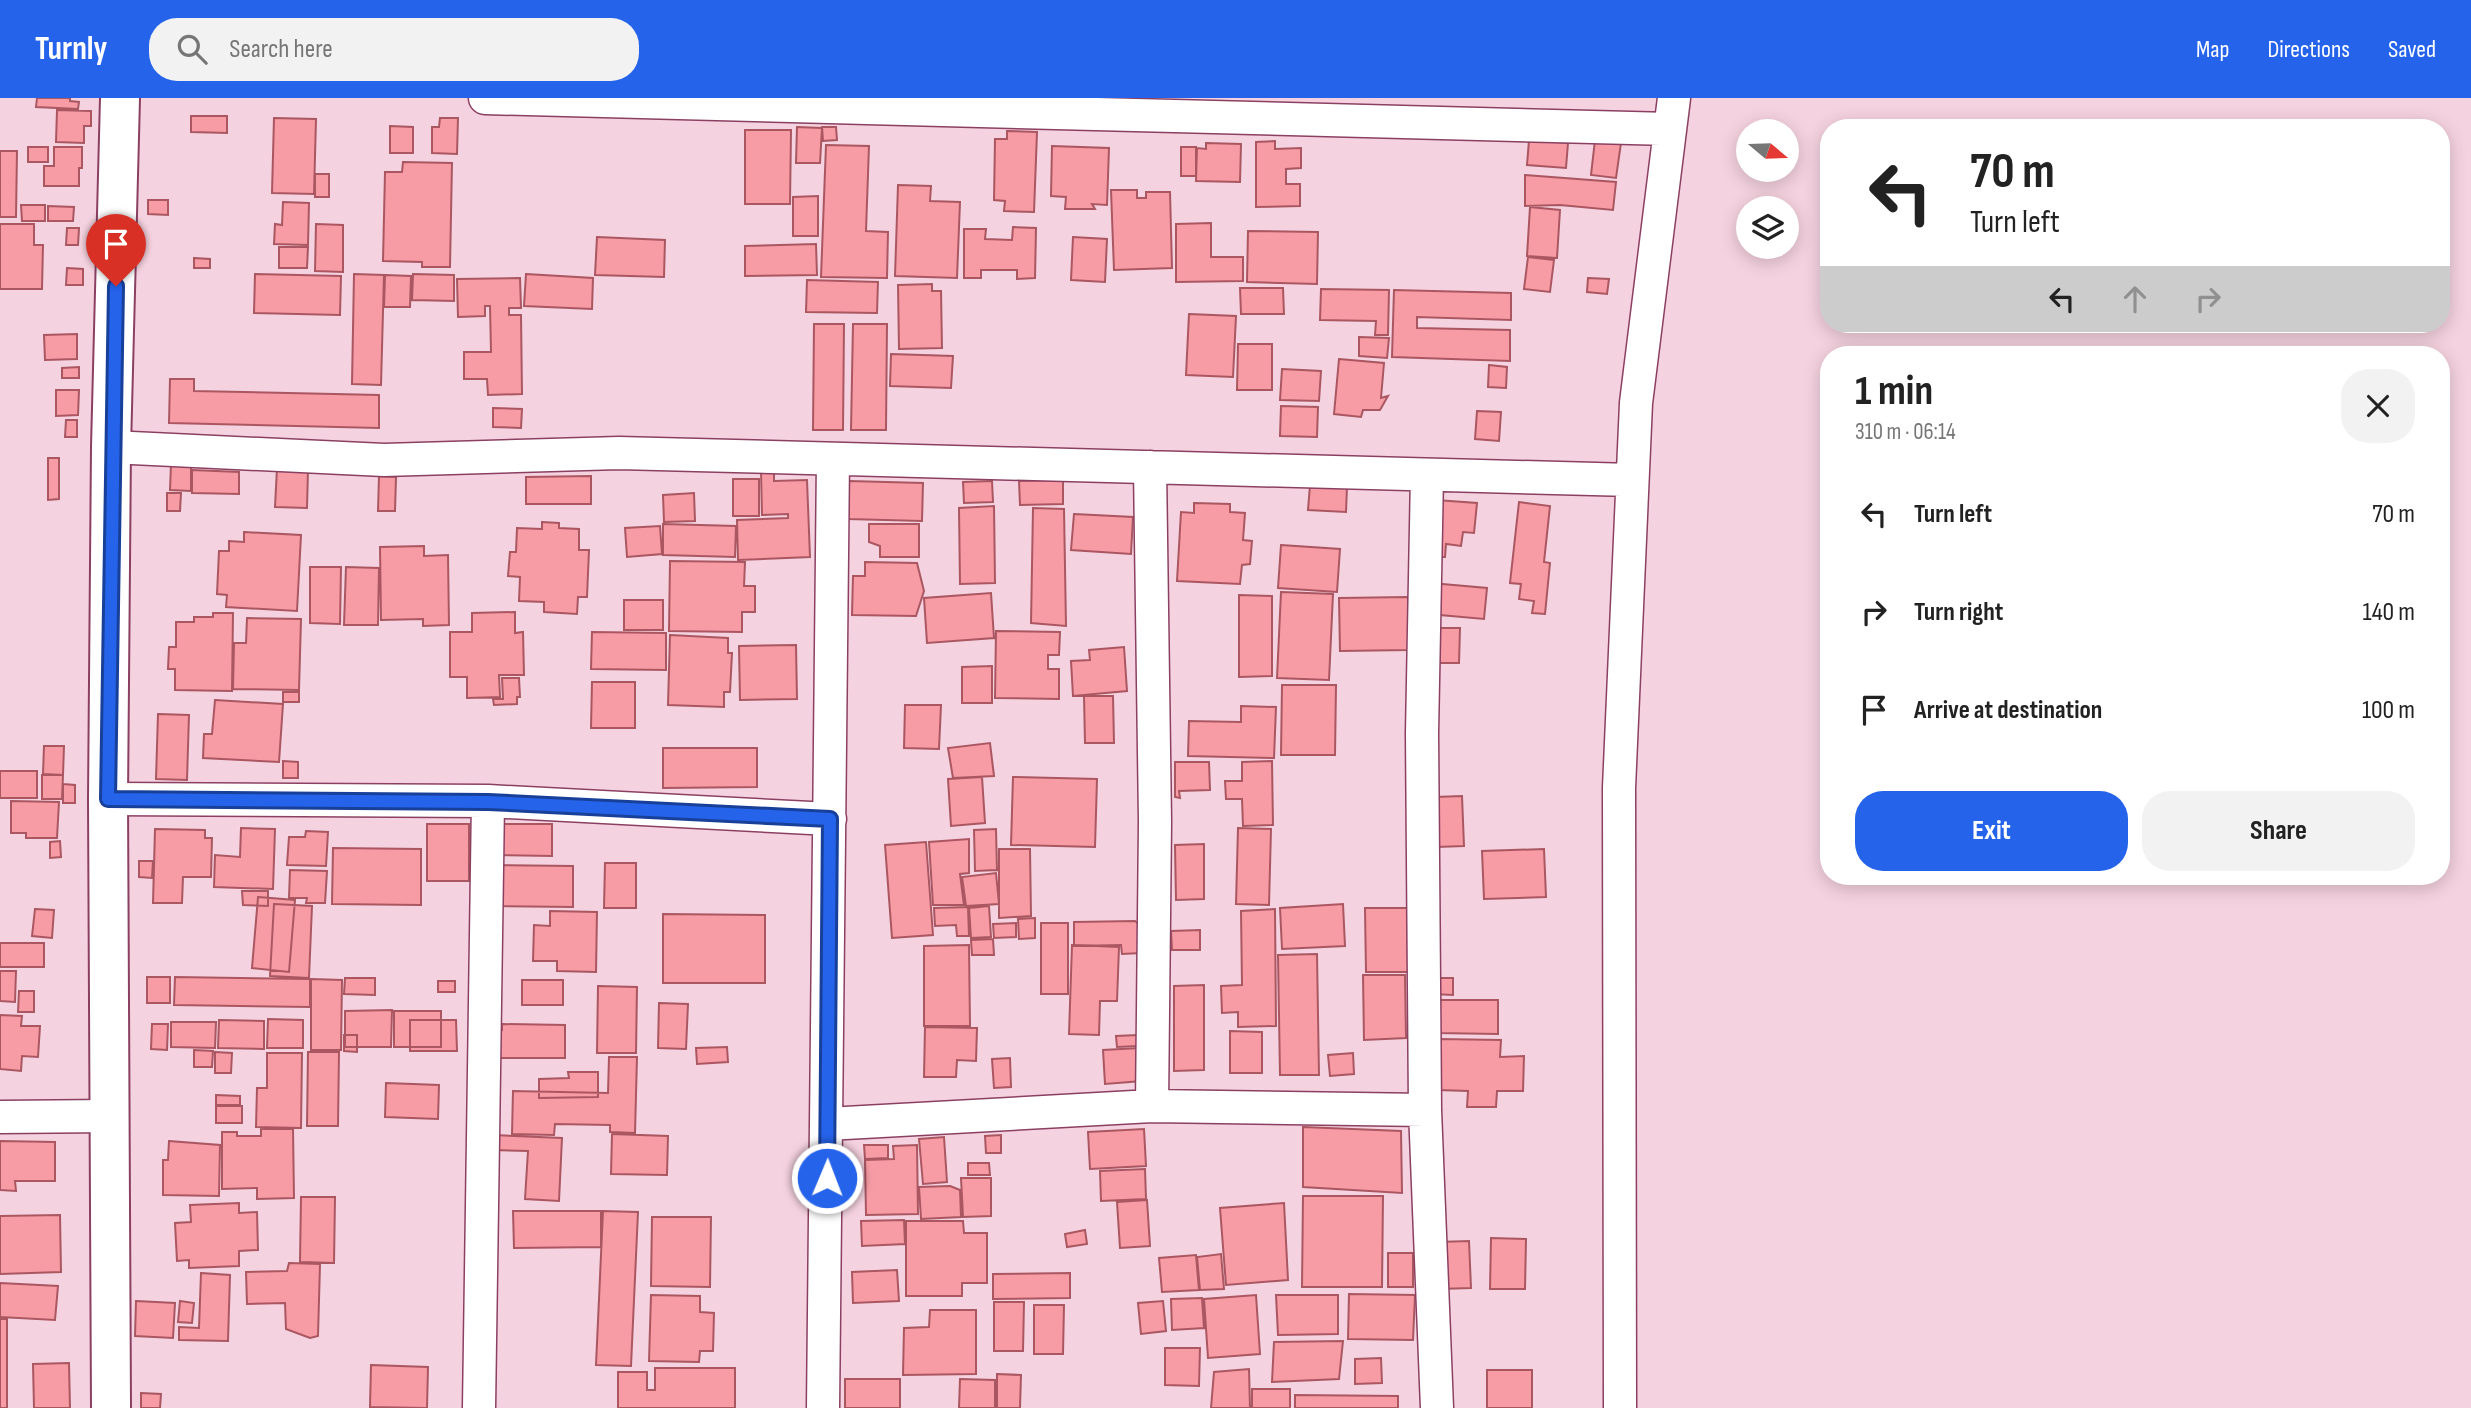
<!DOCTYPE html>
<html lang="en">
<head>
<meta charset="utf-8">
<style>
  body { margin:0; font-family:"Sofia Sans Condensed",sans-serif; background:#f2f2f2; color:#222; height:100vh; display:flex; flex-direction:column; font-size:26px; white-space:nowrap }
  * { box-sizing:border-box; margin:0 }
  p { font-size:23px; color:#767676 }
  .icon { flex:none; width:38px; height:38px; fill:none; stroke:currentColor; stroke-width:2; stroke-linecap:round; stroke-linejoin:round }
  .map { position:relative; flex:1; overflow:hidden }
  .drawer { position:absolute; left:1820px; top:248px; width:630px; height:539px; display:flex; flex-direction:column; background:#fff; border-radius:28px; box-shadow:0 4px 18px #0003 }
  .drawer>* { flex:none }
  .banner { position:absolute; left:1820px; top:21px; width:630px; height:214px; border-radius:28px; box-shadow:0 4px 18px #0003; background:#fff; color:#222; overflow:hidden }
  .needle { width:46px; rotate:109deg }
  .buttons { position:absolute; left:1736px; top:21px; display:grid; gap:14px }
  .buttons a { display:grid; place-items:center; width:63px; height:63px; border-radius:50%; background:#fff; box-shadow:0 4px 18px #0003; font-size:35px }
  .pin { position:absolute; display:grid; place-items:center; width:60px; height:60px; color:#fff; margin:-72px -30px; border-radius:50% 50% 50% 0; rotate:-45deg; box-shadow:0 0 7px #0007 }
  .pin .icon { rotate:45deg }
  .me { position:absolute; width:77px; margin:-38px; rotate:1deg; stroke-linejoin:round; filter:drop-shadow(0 0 5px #0008) }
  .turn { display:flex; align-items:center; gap:24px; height:147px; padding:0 35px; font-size:32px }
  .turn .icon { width:91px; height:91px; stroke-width:2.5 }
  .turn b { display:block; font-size:49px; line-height:60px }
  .lanes { display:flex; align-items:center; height:66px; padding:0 35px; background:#0003; justify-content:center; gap:35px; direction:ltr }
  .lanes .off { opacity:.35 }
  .round { display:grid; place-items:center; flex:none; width:74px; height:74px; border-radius:28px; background:#f2f2f2 }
  .headline { display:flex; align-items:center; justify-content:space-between; height:119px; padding:0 35px }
  h1 { font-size:42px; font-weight:700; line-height:52px }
  .action { display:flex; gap:14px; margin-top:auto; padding:14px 35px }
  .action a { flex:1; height:80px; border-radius:28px; background:#2563eb; color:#fff; font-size:28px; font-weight:700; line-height:80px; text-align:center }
  .action a+a { background:#f2f2f2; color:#222 }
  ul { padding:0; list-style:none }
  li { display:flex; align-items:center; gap:21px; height:98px; padding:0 35px }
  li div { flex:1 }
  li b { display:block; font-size:26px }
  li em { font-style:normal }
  header { display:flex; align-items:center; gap:42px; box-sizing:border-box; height:98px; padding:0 35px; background:#2563eb; color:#fff }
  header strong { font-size:33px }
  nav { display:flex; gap:38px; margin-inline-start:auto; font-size:24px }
  .search { width:490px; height:63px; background:#f2f2f2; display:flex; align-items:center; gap:18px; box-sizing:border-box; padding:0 24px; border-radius:28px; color:#767676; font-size:26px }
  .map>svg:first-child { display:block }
</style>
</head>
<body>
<header>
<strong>Turnly</strong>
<div class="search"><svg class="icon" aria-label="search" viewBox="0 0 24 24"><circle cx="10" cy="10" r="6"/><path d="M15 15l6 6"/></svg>Search here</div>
<nav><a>Map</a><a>Directions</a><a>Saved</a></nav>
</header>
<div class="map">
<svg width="2471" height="1310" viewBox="0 0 2471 1310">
  <rect width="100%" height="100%" fill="#f5d2df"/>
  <!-- building -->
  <path fill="#f79ca5" stroke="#aa5762" stroke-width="2" d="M37 0H70V3L79 4 78 11 36 9Z
    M57 12 91 13V28H84V45L56 44Z
    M191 18H227V35L191 34Z
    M274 20 316 21 314 96 272 95Z
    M440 20H458L457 56 432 55V29H439Z
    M390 28 413 29V55H390Z
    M797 29 822 30 820 65H796Z
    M822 29H836L837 42 823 43Z
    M745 32H791L790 106H745Z
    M1007 33 1037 34 1034 114 1004 113 1005 103 994 102 995 41H1007Z
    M1529 42 1568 45 1566 70 1527 67Z
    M1595 42 1621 45 1616 80 1591 77Z
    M1275 43V51L1301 50V70L1286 71V86H1300V108L1256 109V44Z
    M1206 45 1241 46 1240 84 1196 83 1197 50 1206 51Z
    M826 47 869 48 866 133 888 134 887 180 821 179Z
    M1052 48 1109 50 1107 107 1092 106 1095 111H1065L1066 99 1051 98Z
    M28 49H48V64H28Z
    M54 49H82V70H79V88H44V68H54Z
    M1181 49H1196V78H1181Z
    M0 53H17L16 119H0Z
    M403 64 452 65 450 169H422V164L383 163 385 74H402Z
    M315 76H329V99H315Z
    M1525 77 1616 84 1613 112 1560 107 1525 108Z
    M898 87 931 88 930 103 960 104 957 180 895 178Z
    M1111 92H1137V100H1146V94H1170L1172 170 1114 172Z
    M818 98V138H793V99Z
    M148 102H168V117L148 116Z
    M283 104 309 105 308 147 274 146 275 126 282 127Z
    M21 107H45V123H22Z
    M48 108 74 109 73 123H48Z
    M1530 109 1560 112 1557 160 1527 158Z
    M1211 125V159H1243V183L1176 184V126Z
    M0 126H34V147H43L42 191H0Z
    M316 126 343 127V174L315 173Z
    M1013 129 1036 130 1035 180 1017 181V172H981V180H964V131H986L985 141 1012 142Z
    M67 130H79L78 147H66Z
    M1248 133 1318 134 1317 186 1247 184Z
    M597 139 665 142 664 179 595 177Z
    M1073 139 1107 141 1105 184 1071 182Z
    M816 146 817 177 745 178V148Z
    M279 149H308L307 170H279Z
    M1528 159 1554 162 1550 194 1524 191Z
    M194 160 210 161V170H194Z
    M67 170 83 171V187H66Z
    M255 176 341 178 340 217 254 215Z
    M354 176 384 177 381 287 352 286Z
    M413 176 454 177V203L412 202Z
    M526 176 593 180 592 211 524 208Z
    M385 177 411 178 410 209H384Z
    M520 180 521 210H509V217H521L522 296 488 297 487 281H464V254H491L490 208H485V218L458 219 457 181Z
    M1588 180 1609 181 1607 196 1587 194Z
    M807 182 878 184 877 215 806 214Z
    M932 186V193H941L942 250 899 251 898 187Z
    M1240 190H1283L1284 216H1241Z
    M1321 191 1389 192 1388 237H1375L1376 223 1320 222Z
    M1394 192 1511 195V222L1417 219V230L1510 232V263L1392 259Z
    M1189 216 1236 218 1233 279 1186 277Z
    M814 226H844L843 332H813Z
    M853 226H887L886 332H851Z
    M77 236V261L45 262 44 237Z
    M1359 239 1389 240 1387 260 1359 258Z
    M1238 246H1272V292H1237Z
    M891 256 953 258 951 290 890 288Z
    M1339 261 1384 265 1381 300 1388 298 1380 312H1363L1361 319 1334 316Z
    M1489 267 1507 269 1506 290 1488 289Z
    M79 269V280H62V270Z
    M1282 271 1321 273 1319 303 1280 302Z
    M170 281H194V293L379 297V330L169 325Z
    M56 292H79L78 317 56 318Z
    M1281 308 1318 309 1317 339 1280 338Z
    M493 310 522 311 521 330 493 329Z
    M1477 313 1501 314 1499 343 1475 341Z
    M66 322H77V339H65Z
    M48 360H59V401L48 402Z
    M171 366H191V393L170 392Z
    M277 370 308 372 307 410 275 409Z
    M192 372 239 374V396L192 395Z
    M761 373H774V383L807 382 810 459 738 462 737 422 788 420V416L762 417Z
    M379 378 396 379 395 413H378Z
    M591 378V406H526V379Z
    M733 381H759V418H733Z
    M1063 382V406L1020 407 1019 383Z
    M849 383 923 385 922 423 848 421Z
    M992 383 993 404 964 405 963 384Z
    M1310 387 1347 389 1346 414 1308 412Z
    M167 395H181L180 413H167Z
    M694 395 695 423 664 424 663 397Z
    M1436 402 1477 405 1474 435 1463 434 1461 448 1446 446 1445 459H1431Z
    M1519 404 1550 408 1544 464 1550 465 1545 516 1532 515 1534 503 1519 501 1521 486 1510 485Z
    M1194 405 1230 406V414L1245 415 1243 442 1252 443 1250 466 1242 467 1240 486 1177 483 1181 414 1194 415Z
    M994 408 995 485 960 486 959 410Z
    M1033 410 1064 411 1066 528 1031 525Z
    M1074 416 1133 419 1131 456 1071 452Z
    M542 424 559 425V430L579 431V452H589L587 499H578L577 516 544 514V504L519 503 520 479 508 478 510 454H516L517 430 542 431Z
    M663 426 736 428 735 459 663 457Z
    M869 426H919V459H880V448L869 444Z
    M660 428 662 456 627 459 625 430Z
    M244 434 301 437 297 513 226 509 227 497 217 496 219 453H229V443L244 444Z
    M1281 447 1340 451 1337 494 1278 490Z
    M424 448V458L448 457 449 527 423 528V521L381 522 380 449Z
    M670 463 745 464 744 488H755V514H742V534L669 533Z
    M865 464 917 465 924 493 916 518 852 517 853 478H865Z
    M310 469H341L340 526 310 525Z
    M346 469 379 470 378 527H344Z
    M1431 485 1487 490 1484 521 1429 516Z
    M1281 494 1333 496 1329 582 1277 580Z
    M991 495 994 540 927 545 924 500Z
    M1239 497 1272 498V578L1239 579Z
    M1408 499 1409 552 1340 553 1339 500Z
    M624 502H663V532H624Z
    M515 514V535L523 534 524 577H499L500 599 467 600V579H450V534H472V515Z
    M213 515H233L232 593 175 592V571H168L169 549H176V524H194V519H213Z
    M247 520 301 521 299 592 233 591 234 545H246Z
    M1438 530H1460L1459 565H1438Z
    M996 533 1060 534 1059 557H1048V571H1059V601L995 600Z
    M592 534 666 535V572L591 571Z
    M670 537 728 540V555H732L730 594H724V609L668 607Z
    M796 547 797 601 740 602 739 548Z
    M1124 549 1127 593 1073 598 1071 563 1090 562 1089 552Z
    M992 568V605H962V569Z
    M502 580H519L520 599H517V606L494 607 493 601H503Z
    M592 584H635V630H591Z
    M1282 587H1336L1335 657H1281Z
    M283 594H299V604H283Z
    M1084 598H1113L1114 645H1085Z
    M215 602 283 606 279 664 203 660 204 636H212Z
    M905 607H941L939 651 904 650Z
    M1241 608 1276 609 1274 660 1188 658 1189 623 1241 624Z
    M158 616 189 617 187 682 156 681Z
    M990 645 994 678 953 680 948 650Z
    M44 648H64L63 677 43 676Z
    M663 650H757V689L663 690Z
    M283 663 298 664V680H283Z
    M1272 663 1273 727 1243 728 1242 701H1226L1225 683H1242V664Z
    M1175 664H1209L1210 692 1179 693 1180 700 1175 699Z
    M0 673H37V700H0Z
    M42 677H63L62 701H42Z
    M982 679 985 725 951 728 948 681Z
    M1013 679 1097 681 1095 749 1011 747Z
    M63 686 75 687V705H63Z
    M1462 698 1464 748 1437 749 1435 699Z
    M11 703 59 704 57 740H26V735H11Z
    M427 726H469V783H427Z
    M491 726H552V758L491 757Z
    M241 730 275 731 273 791 214 789 215 757 240 759Z
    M1238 730 1271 731 1269 807 1236 806Z
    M155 731 205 732V740H212L211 779H183L182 805H153Z
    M996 731 997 772 975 773 974 732Z
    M306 733 328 734 326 768 287 767 289 739H305Z
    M969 741V775L960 776 964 807H933L929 744Z
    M60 743 61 759 50 760V744Z
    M926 744 933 837 892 840 885 747Z
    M1204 746V801L1176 802 1175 747Z
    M333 750 421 751V807L332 806Z
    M999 751H1030L1031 818 999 820Z
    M1544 751 1546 799 1484 801 1482 753Z
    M139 763H153L152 780 139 779Z
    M605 765H636V810H604Z
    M491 767 573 768V809L490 808Z
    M290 772 327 773 325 805H306L307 800H289Z
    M996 775 999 806 966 808 962 779Z
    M242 793H268V808L243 807Z
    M258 799 295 802 289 874 252 870Z
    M274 806 312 808 309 880 270 878Z
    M1343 806 1345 848 1282 851 1280 810Z
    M989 808 991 839 971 840 969 810Z
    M968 809 969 838H957L956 827 935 828 934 810Z
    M1365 810H1407L1408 874H1366Z
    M35 811 54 812 52 840 32 838Z
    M1275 811 1276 928 1238 929V914L1222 915 1221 888 1242 887 1241 813Z
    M550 813 597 814 596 874 557 873V863H533L534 827 550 828Z
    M663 816 765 817V885H663Z
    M1035 820V840L1019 841 1018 821Z
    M1135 823 1140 827 1141 855 1122 856 1121 847 1074 848V824Z
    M1016 825V839L994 840 993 826Z
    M1041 825H1068V896H1041Z
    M1200 832V852H1172L1171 833Z
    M993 841 994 857H972L971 842Z
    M0 845H44V869H0Z
    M969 847 970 928H924V848Z
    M1072 847 1119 849 1117 903H1100L1099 937 1069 936Z
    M1317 856 1319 977H1280L1278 857Z
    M0 873H16L15 904 0 903Z
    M1363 877H1405L1406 940 1364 942Z
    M147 879H170V905H147Z
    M175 879 310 881V909L174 907Z
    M345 880H375V897L344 896Z
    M1433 880H1453V897L1433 896Z
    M311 881 342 882 341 952H311Z
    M522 882H563V907H522Z
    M438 883H455V894H438Z
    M1204 887V972L1174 973V888Z
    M598 888 637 889 636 955H597Z
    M19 893H34V914H18Z
    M1437 902H1498V936L1437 935Z
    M659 905 688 906 686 951 658 950Z
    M392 912 391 949H345V913Z
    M394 913H441V949H394Z
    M0 917 22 918 21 928H40L38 959 22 958 21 973 0 971Z
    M268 921 303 922V950H267Z
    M219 922 264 923V951L218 950Z
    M410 922H456L457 953H410Z
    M171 924H216L215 950 171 949Z
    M152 926H168L167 952 151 951Z
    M502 926 565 927V960H493V933L502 932Z
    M925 929 977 930 976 963 957 962 956 979H924Z
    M1230 933 1262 934V975H1230Z
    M344 937H357V954L344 953Z
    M1138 937V948L1117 949 1116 938Z
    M1439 941 1501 942 1500 959 1524 958 1523 993H1497L1496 1009H1467L1468 993 1438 992Z
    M727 949 728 964 697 966 696 950Z
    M1140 950 1142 983 1105 986 1103 952Z
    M194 952 213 953 212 969H194Z
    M215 954 232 955 231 975H215Z
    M308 954H339L338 1028H307Z
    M267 955H302L301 1030 256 1029 257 990H267Z
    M1353 955 1354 976 1330 978 1328 957Z
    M609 959H637L635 1035 610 1034V1027L555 1026 554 1037 512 1036 513 993 608 995Z
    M1010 960 1011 989 994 990 992 961Z
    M568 974H598V999L539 1000V981L569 980Z
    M386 985 439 987 438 1021 385 1019Z
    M216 997 240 998V1007H216Z
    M216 1008H242V1025H216Z
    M1303 1029 1401 1033 1402 1095 1303 1089Z
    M261 1031H293L294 1100 257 1101V1090L222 1091V1034H237V1038H261Z
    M1144 1031 1146 1068 1090 1071 1088 1034Z
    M612 1036 668 1038 667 1077 611 1076Z
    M493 1037 562 1040 559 1103 525 1101 528 1053 492 1052Z
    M1001 1037V1055H986L985 1038Z
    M944 1039 947 1084 923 1086 919 1041Z
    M0 1043 55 1044V1083H15L16 1093 0 1092Z
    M169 1043 220 1047 219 1098 163 1097V1062H168Z
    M864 1047H888V1060L865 1061Z
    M917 1047 918 1116 866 1117 865 1062 894 1061 893 1048Z
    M968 1065H989L990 1077H968Z
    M1145 1071 1146 1101 1101 1103 1100 1073Z
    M961 1080H991V1118L963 1119Z
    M950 1088 960 1092 961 1119 921 1121 919 1089Z
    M1303 1098H1383L1382 1189H1302Z
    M301 1099H335L334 1165 300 1164Z
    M1147 1102 1150 1148 1120 1150 1117 1104Z
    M239 1105V1115L257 1114 258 1152 239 1153V1168L189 1170V1162L177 1163 175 1125 191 1124 190 1107Z
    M1284 1105 1288 1182 1226 1187 1220 1110Z
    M513 1113H601V1149L514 1150Z
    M603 1113 638 1114 631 1268 596 1267Z
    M60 1117 61 1174 0 1176V1118Z
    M652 1119H711L710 1189 651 1188Z
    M904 1122 905 1146 862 1148 861 1123Z
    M906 1123H963L964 1135H987V1185H962V1198H906Z
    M1085 1132 1087 1146 1067 1149 1065 1136Z
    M1491 1140 1526 1141 1525 1191H1490Z
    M1469 1143 1471 1190 1439 1191 1438 1144Z
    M1388 1155H1413V1189H1388Z
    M1221 1156 1224 1191 1200 1192 1197 1159Z
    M1196 1157 1199 1192 1162 1194 1159 1160Z
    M289 1165 320 1166 318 1238 310 1240 286 1231 285 1205 247 1206 246 1174 287 1173Z
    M897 1172 899 1203 853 1205 852 1174Z
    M201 1175 230 1177 228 1243 179 1242V1229L199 1230Z
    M1070 1175V1200L993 1201V1176Z
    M0 1185 58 1188 55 1222 0 1219Z
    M1349 1196 1415 1197 1413 1242 1348 1241Z
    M651 1197 700 1198V1214L714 1215 713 1253H700L699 1264 649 1263Z
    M1256 1197 1260 1256 1208 1260 1204 1201Z
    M1276 1197H1338V1236L1278 1237Z
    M1202 1200 1204 1230 1172 1232 1171 1201Z
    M136 1203 175 1205 173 1240 135 1238Z
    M180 1203 194 1205 192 1225 178 1224Z
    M1163 1203 1166 1233 1141 1236 1138 1205Z
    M994 1204H1024L1023 1253H994Z
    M1034 1207H1064L1063 1256H1034Z
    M930 1212H976V1276L903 1277 904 1230 929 1229Z
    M0 1221H7V1310H0Z
    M1343 1243 1339 1281 1272 1284 1274 1244Z
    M1165 1250H1200L1199 1288 1165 1287Z
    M1381 1260 1382 1285 1355 1286V1261Z
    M69 1265 70 1310H34L33 1266Z
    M371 1267 428 1269 427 1310 370 1309Z
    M655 1270H735V1310H618V1274H647V1292H655Z
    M1249 1271 1250 1310H1211L1214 1274Z
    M1487 1272H1532V1310H1487Z
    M997 1276 1021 1277 1020 1310H997Z
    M845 1281H900V1310H845Z
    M960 1281 995 1282V1310H959Z
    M1252 1291H1290V1310H1252Z
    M141 1295 161 1296 160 1310H141Z
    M1295 1297 1398 1298V1310H1295Z"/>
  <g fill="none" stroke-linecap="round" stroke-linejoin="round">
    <!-- street casing -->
    <g stroke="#8b4062" stroke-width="35">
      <path id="street" d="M485 0 1670 31
        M111 349 384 362 619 355 1632 382
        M1150 369 1155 724 1152 1008
        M1427 377 1422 635 1425 1012 1437 1310
        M108 701 488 703 830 721
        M0 1019 110 1018
        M827 1026 1152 1008 1425 1012
        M479 1310 488 703
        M823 1310 833 361
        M1620 1310 1619 690 1636 305 1674 0"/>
    </g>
    <!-- secondary casing -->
    <g stroke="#8b4062" stroke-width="42">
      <path id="secondary" d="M111 1310 108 701 111 349 120 0"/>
    </g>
    <!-- street -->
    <use href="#street" stroke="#fff" stroke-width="32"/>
    <!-- secondary -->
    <use href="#secondary" stroke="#fff" stroke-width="38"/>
  </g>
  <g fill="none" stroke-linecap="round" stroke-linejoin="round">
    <!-- route casing -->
    <g stroke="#184099" stroke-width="18">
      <path id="route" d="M116 188 108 701 488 704 830 721 827 1080"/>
    </g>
    <!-- route -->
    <use href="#route" stroke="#2563eb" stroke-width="12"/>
  </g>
</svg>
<div class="buttons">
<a><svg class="needle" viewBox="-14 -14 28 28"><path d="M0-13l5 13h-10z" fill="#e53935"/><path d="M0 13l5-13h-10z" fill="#767676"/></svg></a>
<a><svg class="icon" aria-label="layers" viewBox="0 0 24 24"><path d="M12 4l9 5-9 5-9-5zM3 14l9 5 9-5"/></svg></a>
</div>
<div class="pin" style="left:116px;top:188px;background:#d93025"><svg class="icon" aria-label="arrive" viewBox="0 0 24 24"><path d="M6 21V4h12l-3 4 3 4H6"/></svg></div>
<svg class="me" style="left:827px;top:1080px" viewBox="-20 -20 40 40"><circle r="17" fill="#2563eb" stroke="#fff" stroke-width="3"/><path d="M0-11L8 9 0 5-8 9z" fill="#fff"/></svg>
<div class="banner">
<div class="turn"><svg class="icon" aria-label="left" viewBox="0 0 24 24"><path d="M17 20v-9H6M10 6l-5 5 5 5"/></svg><div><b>70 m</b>Turn left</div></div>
<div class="lanes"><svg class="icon" aria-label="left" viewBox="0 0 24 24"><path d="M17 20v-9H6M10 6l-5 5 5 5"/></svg><svg class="icon off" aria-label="ahead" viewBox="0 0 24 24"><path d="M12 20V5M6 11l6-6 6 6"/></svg><svg class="icon off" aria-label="right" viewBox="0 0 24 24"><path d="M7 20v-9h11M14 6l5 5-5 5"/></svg></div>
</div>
<section class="drawer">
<div class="headline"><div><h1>1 min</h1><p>310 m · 06:14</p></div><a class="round"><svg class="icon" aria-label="close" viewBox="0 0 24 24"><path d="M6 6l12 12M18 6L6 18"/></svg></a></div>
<ul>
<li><svg class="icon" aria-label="left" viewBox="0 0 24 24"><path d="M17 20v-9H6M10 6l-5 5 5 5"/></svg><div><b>Turn left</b></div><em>70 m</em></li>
<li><svg class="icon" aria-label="right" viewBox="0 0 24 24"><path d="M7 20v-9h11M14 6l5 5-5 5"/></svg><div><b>Turn right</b></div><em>140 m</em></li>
<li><svg class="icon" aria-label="arrive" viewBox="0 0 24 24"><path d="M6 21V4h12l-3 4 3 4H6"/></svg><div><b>Arrive at destination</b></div><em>100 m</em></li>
</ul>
<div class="action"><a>Exit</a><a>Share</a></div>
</section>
</div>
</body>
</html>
